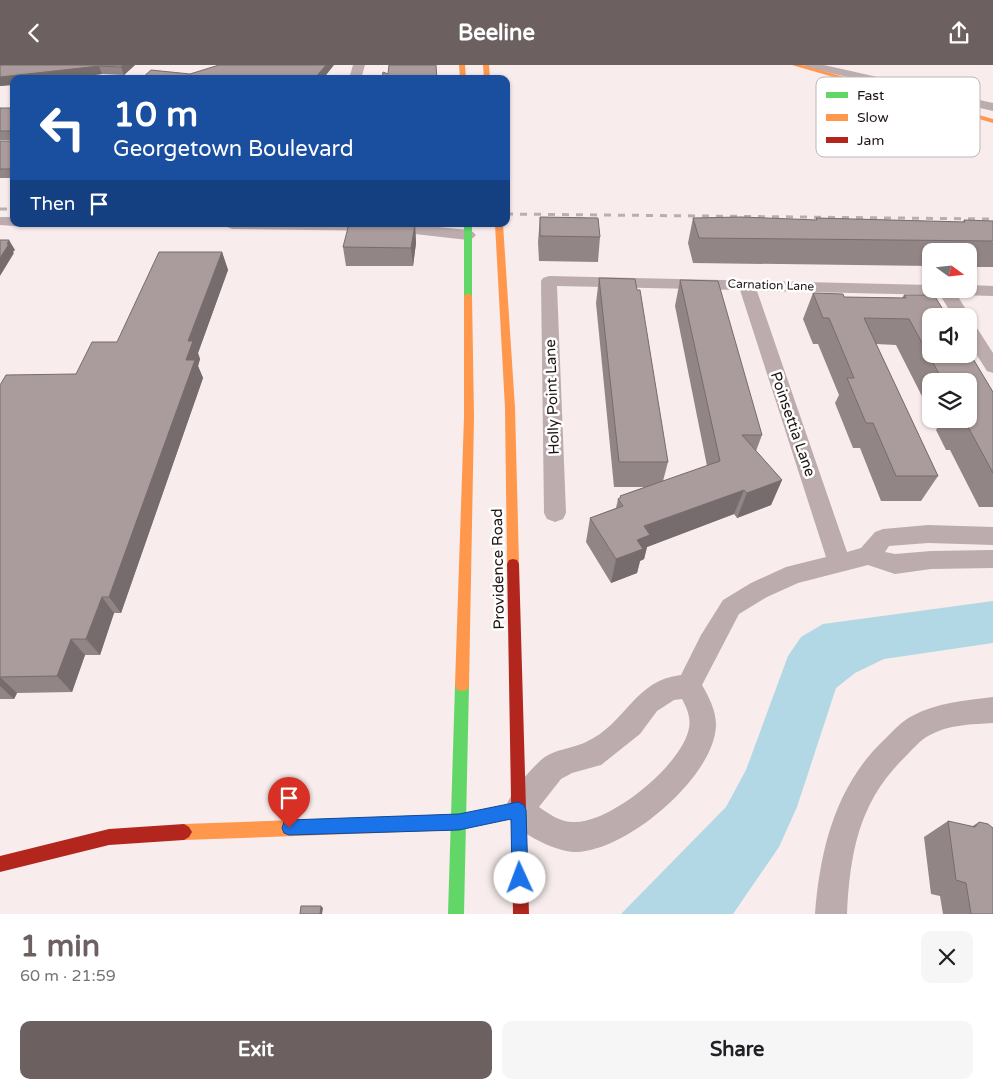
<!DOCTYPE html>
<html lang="en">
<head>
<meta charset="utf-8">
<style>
  body { margin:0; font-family:"Varela Round",sans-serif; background:#f6f6f6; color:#202124; height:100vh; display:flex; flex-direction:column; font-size:19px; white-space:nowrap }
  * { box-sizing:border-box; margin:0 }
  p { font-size:16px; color:#757577 }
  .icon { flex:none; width:28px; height:28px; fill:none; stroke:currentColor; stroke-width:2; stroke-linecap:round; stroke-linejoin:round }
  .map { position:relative; height:849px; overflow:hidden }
  .drawer { display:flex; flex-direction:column; background:#fff; flex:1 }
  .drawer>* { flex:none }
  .guide { position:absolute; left:10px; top:10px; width:500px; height:152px; border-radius:10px; box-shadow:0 1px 4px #0004; background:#1a4fa0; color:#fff; overflow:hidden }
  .needle { width:32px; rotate:105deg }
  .controls { position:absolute; left:922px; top:178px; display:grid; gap:10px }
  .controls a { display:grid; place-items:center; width:55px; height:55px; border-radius:10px; background:#fff; box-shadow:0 1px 4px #0004; font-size:25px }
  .pin { position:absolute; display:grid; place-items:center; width:42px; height:42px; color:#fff; margin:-51px -21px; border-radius:50% 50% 50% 0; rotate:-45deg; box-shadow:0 0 5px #0007 }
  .pin .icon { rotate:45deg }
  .me { position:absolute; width:55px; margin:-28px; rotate:358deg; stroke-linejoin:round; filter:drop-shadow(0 0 4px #0008) }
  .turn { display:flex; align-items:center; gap:18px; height:105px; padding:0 20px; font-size:22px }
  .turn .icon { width:65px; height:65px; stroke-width:2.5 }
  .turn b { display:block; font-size:35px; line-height:42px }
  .then { display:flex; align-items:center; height:48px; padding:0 20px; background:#0003; gap:10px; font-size:19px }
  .round { display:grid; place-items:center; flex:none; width:52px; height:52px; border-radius:10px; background:#f6f6f6 }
  .summary { display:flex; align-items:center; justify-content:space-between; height:85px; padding:0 20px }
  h1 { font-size:30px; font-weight:700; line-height:38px; color:#6c6060 }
  .cta { display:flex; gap:10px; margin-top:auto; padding:10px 20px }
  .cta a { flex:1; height:58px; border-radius:10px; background:#6c6060; color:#fff; font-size:20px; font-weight:700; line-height:58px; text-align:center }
  .cta a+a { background:#f6f6f6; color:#202124 }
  header { display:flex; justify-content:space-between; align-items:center; height:65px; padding:0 20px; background:#6c6060; color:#fff; font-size:22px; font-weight:700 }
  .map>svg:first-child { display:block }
</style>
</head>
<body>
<header><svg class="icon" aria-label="back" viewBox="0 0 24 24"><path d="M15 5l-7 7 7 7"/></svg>Beeline<svg class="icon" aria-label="share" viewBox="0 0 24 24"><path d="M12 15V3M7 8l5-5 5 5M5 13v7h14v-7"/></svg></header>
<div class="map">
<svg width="993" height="849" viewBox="0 0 993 849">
  <rect width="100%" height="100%" fill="#f8ecec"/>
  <!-- water -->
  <path fill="#b1d8e4" d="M993 536V578L884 594 855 608 836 623 797 742 779 782 733 849H621L726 742 746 705 788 591 801 572 823 559Z"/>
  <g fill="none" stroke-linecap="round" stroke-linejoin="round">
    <!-- street -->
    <path fill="#bcacad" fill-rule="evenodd" d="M353 0H365L361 14H349Z
      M803 0H824L993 38V46L809 3Z
      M0 152H14V159H20L14 161 0 160Z
      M224 159H408L468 165 473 167 476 170 473 173 468 175 388 166 232 164 227 162Z
      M549 211 931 220V224H969V220L993 221V231L957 230 970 251 969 252 953 251 940 230 757 226 847 487 861 483 875 467 883 464 928 460 993 462V480L928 478 889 481 885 487 895 489 931 486 993 485V503L931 504 895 509 868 500 798 518 767 532 739 549 702 620C709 632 716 646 716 660 715 712 624 789 573 787 559 786 542 778 530 771 519 764 509 758 504 745 511 728 526 709 540 696 552 684 572 684 586 677 626 659 634 615 681 610L701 570 723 535 751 518 786 502 826 492 740 225 557 221 566 448 563 454 555 457 547 454 544 448 541 216 543 213ZM682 634C687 643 691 653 689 663 683 699 610 759 573 757 560 757 549 749 539 742L561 714 572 708 601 700 640 669 657 646 674 635Z
      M969 258 975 260 993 288V308L987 306 969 278Z
      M993 632V658C973 659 947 660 930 670 920 675 912 685 904 693 859 737 850 788 847 849H815C820 784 836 719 886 673 894 665 902 656 912 651 936 638 966 635 993 632Z"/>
    <!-- fast -->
    <path fill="#63d668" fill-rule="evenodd" d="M464 159H472V231L468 234 464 231Z
      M462 614 467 615 469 620 464 849H448L455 620 457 615Z"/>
    <!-- slow -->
    <path fill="#ff974d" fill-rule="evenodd" d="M459 0H465L466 14H460Z
      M483 0H489L490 14H484Z
      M792 0H802L993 54V58Z
      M495 159H503L515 343 519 499 517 503 513 504 509 503 507 499 505 343Z
      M468 228 472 231 474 352 469 620 467 625 462 626 457 625 455 620 464 352V231Z
      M518 737 523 740 526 745 523 750 459 765 184 775 179 772 176 767 179 762 184 759 459 749Z"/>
    <!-- jam -->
    <path fill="#b3261e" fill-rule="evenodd" d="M513 494 517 495 519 499 529 849H513L507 499 509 495Z
      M184 759 189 762 192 767 189 772 184 775 109 780 0 807V791L109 764Z"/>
    <!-- rail -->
    <path stroke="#bbaeaf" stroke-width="3" stroke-dasharray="7 7" stroke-linecap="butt" d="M0 144H14
      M506 149 993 154"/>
  </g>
  <!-- wall -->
  <path fill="#928586" d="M0 0H135L124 10 102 9 0 21Z
    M0 43H14V113H0V76H11V75H0Z
    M540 152 600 172 598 197 539 196 538 177Z
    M693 153 816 155V153L963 157 964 155 993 177V202H969V186H931V201L693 198 688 178Z
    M415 159 416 178 413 201H346L343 182Z
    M222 187 228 205 198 288 200 294 198 301 203 313 121 548H114L100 590H85L72 627 17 628 14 634H0V320L76 309 117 277Z
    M599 213 668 397 663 416 707 401 675 241 680 215 762 370 756 386 782 415 771 440 737 453 734 449 647 482 644 494 640 496 637 508 611 518 586 477 590 453 616 443 618 434 620 433V431L645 422H614L596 238Z
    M813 228 844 232 902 233 904 230 993 327V442H979L950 385H946L936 365 938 362 934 354H969V316H931V349L896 280 876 279 938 411 921 436H881L860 383H853L835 338 839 330 818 279H813L803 254Z
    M948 756 971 762 979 757 993 849H943L940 831 931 829 924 772Z"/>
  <!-- shaded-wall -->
  <path fill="#776c6d" d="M123 0H135L124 10 121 2Z
    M326 0H334L323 14H314Z
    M99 1 102 9 64 14H14V20L0 21V12Z
    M415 159 416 178 413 201 411 183Z
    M9 175 15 185 13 187 14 188 0 211V193Z
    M222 187 228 205 198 288 200 294 198 301 203 313 121 548 109 532 186 295 188 276Z
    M782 415 771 440 737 453 747 428Z
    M744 425 734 449 647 482 644 494 640 496 637 508 611 518 616 494 637 475 644 461Z
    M102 532 114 548 100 590 86 574Z
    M71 574 85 590 72 627 57 611Z
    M0 612 17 628 14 634 0 621Z
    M321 841 323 843 322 849H320Z"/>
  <!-- building -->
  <path fill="#aa9b9c" stroke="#776c6d" d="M0 0H123L121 2 99 1 0 12Z
    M219 0H326L314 14H141L151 5 190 9Z
    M389 0H436L437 14H382L383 7 388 9Z
    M0 43H14V104H0V76H11V66H0Z
    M540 152 598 153 600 172 540 171Z
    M741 152 817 155 816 153 965 157 964 155 993 156V176L699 173 693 153Z
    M349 159H415L411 183 343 182Z
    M0 175H9L7 179H9L0 193Z
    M159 187H222L188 276H193L186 295H195L109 532H102L86 574H71L57 611 0 612V320L6 310 76 309 92 277H117Z
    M599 213 635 214 637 225H640L668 397H619Z
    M680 215 718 216 762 370H742L782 415 747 428 744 425 644 461 650 470 637 475 643 484 616 494 590 453 623 441 618 434 621 432 620 431 720 396Z
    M813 228 843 229 844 232 906 233 904 230H934L947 251H931V289H969V287L993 327V408L967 360H962L959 354H969V316H943L909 254 864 253 938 411H896L873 358H866L847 313H854L829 253H823Z
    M948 756 975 762 979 757 988 759 993 763V849H971L966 818 956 815Z
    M301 841H321L320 849H300Z"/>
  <!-- route -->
  <path fill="#1a73e8" stroke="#114b97" d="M518 737 524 740 526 745 528 813 526 819 520 822 514 819 512 813 511 754 459 765 289 770 284 768 282 763 284 757 289 755 459 749Z"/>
  <g text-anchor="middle" stroke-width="5" stroke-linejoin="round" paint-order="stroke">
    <!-- far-street labels -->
    <g font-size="12" fill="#201414" stroke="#fff">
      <text transform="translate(771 220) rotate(2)" y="4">Carnation Lane</text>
    </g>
    <!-- street labels -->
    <g font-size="15" fill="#201414" stroke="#fff">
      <text transform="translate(552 332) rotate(-92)" y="5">Holly Point Lane</text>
      <text transform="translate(793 359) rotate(71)" y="5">Poinsettia Lane</text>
      <text transform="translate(498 504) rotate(-91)" y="5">Providence Road</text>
    </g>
  </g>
  <!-- legend -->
  <rect x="816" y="12" width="164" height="80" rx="8" fill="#fff" stroke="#bcb8b8" stroke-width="1"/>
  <rect x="826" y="27" width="22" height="6" fill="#63d668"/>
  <rect x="826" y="49" width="22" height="7" fill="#ff974d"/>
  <rect x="826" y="72" width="22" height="6" fill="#b3261e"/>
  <g font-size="14" fill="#201414">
    <text x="857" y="35">Fast</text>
    <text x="857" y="57">Slow</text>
    <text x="857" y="80">Jam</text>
  </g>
</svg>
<div class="controls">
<a><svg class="needle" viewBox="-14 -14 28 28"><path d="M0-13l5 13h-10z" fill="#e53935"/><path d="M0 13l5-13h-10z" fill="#757577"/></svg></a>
<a><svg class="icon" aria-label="sound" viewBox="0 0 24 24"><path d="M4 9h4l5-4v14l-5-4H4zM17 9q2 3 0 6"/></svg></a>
<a><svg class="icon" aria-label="layers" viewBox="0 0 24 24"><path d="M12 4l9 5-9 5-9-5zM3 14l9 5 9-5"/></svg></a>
</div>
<div class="pin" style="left:289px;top:763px;background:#d93025"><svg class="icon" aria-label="arrive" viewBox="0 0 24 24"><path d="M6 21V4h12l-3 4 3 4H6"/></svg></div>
<svg class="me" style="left:520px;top:813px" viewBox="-20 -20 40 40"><circle r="19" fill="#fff"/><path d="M0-13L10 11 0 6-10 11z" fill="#1a73e8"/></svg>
<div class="guide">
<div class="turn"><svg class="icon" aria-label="left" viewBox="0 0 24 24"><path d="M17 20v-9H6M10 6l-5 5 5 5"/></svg><div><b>10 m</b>Georgetown Boulevard</div></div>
<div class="then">Then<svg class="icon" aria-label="arrive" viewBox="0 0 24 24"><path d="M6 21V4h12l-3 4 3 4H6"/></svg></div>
</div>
</div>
<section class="drawer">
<div class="summary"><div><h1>1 min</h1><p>60 m · 21:59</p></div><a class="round"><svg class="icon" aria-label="close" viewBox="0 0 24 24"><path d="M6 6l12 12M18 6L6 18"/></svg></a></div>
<div class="cta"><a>Exit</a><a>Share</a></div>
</section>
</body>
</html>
